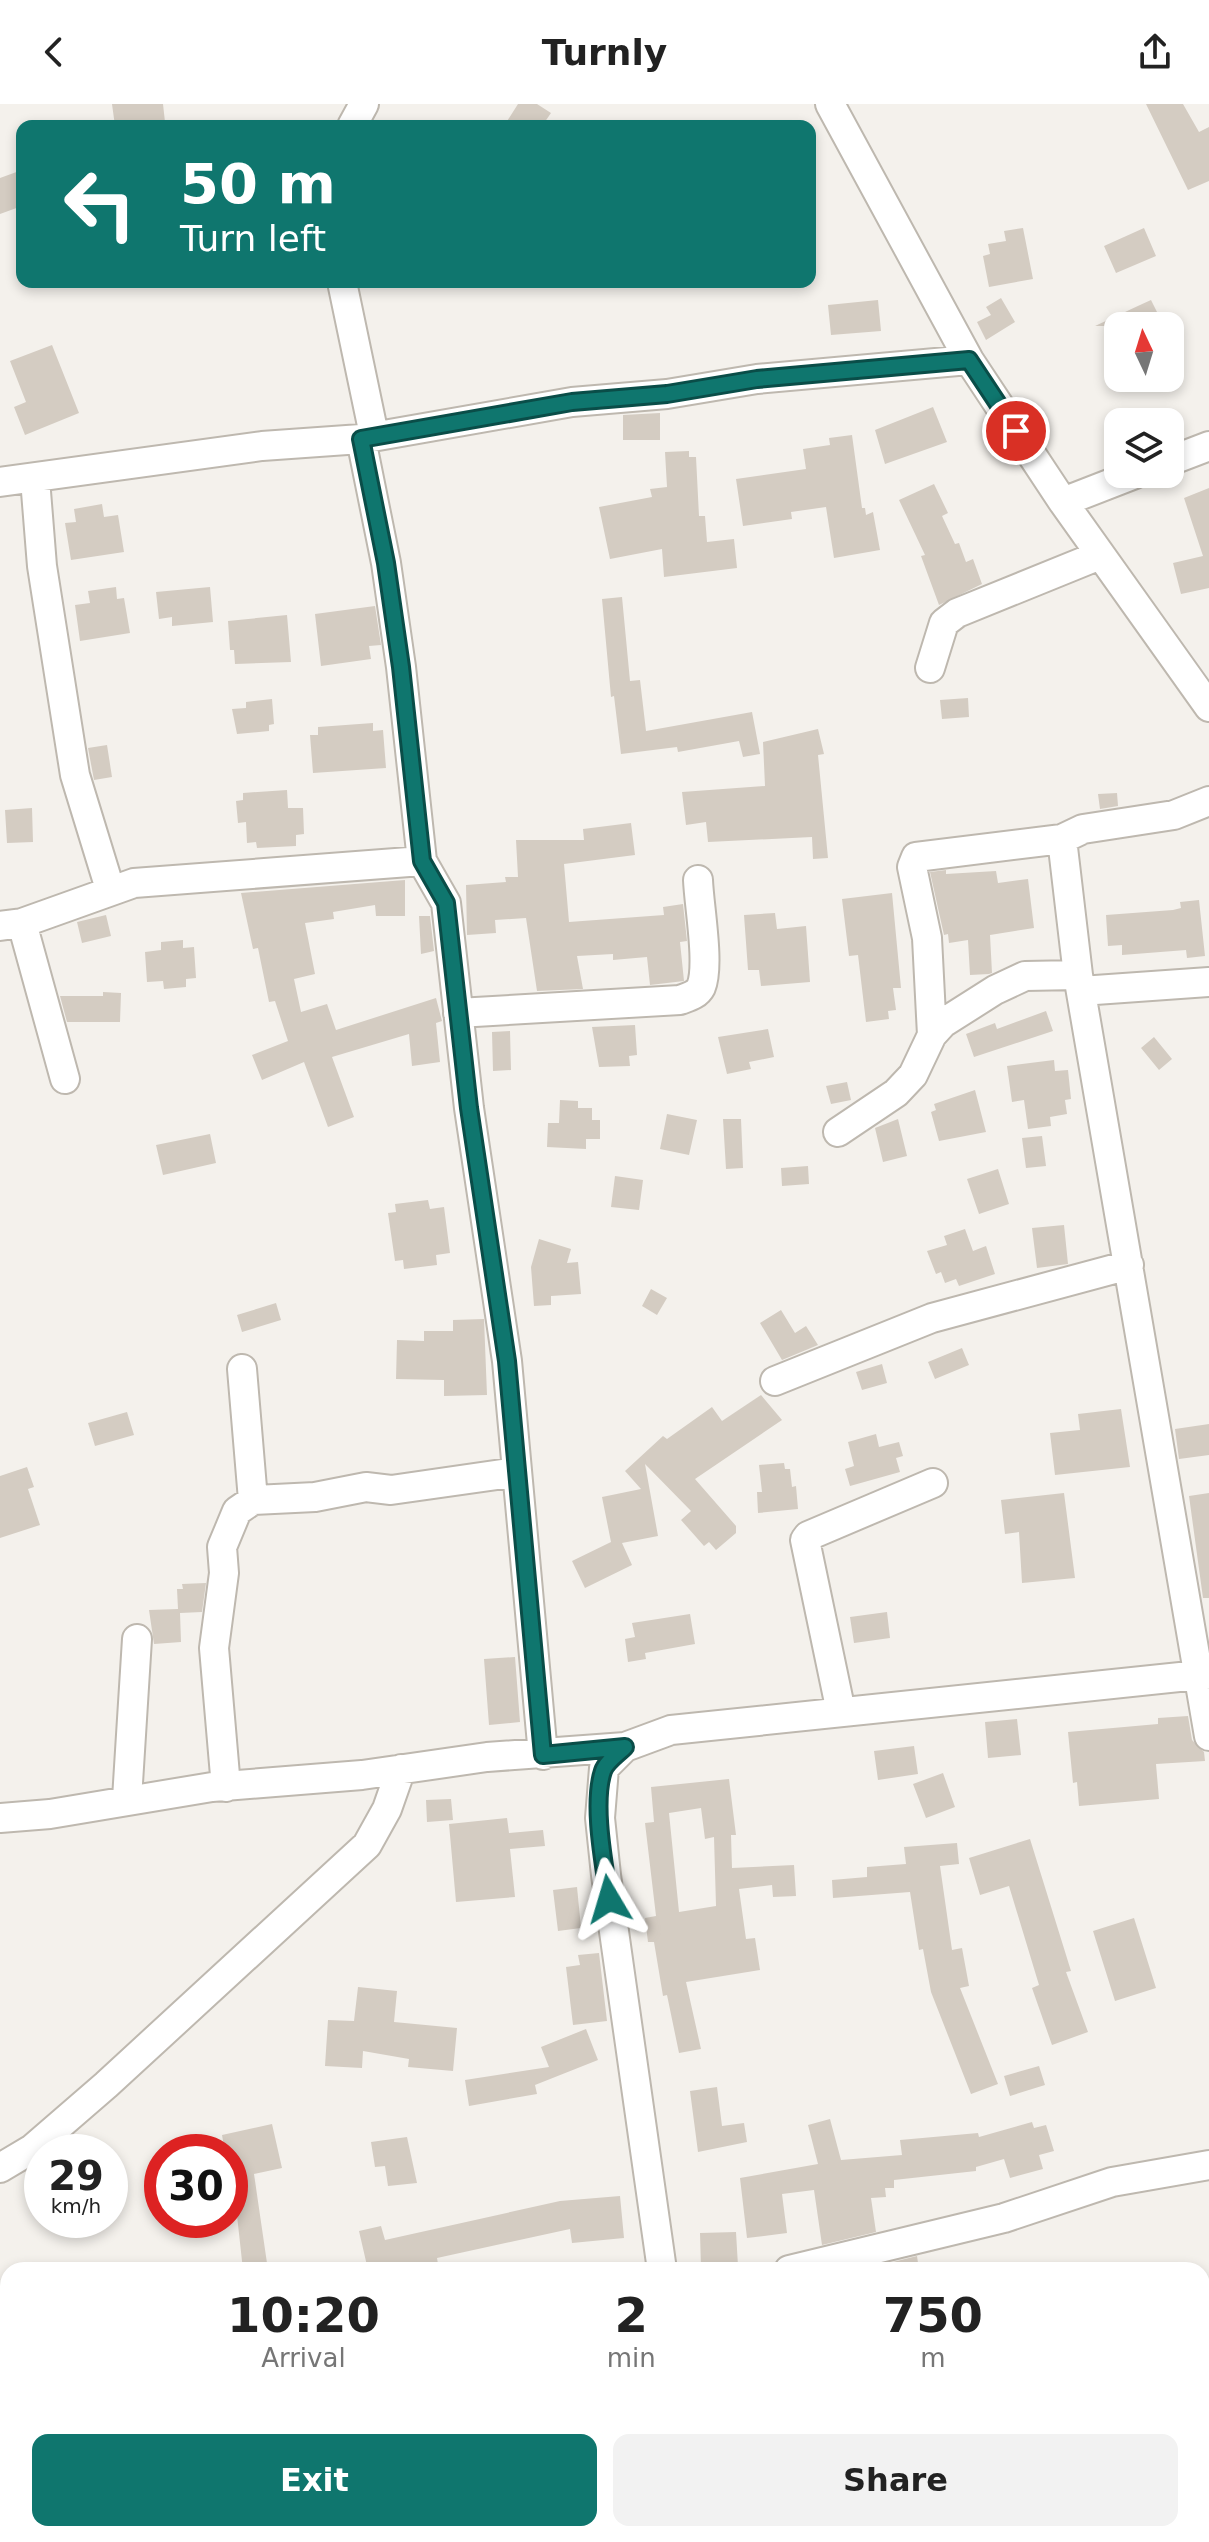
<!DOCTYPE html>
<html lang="en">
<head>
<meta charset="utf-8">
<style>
  body { margin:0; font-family:"DejaVu Sans",sans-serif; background:#f2f2f2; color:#222; height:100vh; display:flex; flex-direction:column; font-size:30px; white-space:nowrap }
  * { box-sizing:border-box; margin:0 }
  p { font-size:26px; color:#767676 }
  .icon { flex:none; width:44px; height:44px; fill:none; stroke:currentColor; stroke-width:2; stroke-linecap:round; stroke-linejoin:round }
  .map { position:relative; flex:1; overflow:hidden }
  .panel { position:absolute; left:0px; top:2158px; width:1210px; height:280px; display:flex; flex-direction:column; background:#fff; border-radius:24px 24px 0 0; box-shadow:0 4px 12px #0003 }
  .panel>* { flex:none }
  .guide { position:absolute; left:16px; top:16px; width:800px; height:168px; border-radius:16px; box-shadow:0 4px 12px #0003; background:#0f766e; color:#fff; overflow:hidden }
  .needle { width:52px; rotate:356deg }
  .fabs { position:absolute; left:1104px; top:208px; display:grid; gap:16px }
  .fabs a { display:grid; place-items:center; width:80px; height:80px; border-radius:16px; background:#fff; box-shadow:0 4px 12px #0003; font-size:40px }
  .speed { position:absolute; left:24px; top:2030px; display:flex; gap:16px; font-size:40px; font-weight:700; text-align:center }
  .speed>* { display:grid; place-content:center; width:104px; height:104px; border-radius:50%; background:#fff; box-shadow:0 4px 12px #0003; line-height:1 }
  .speed small { font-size:20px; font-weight:400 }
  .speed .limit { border:12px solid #d22; background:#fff; color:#111 }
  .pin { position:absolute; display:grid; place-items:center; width:68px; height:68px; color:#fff; margin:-34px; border:4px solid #fff; border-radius:50%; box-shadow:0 2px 8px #0007 }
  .me { position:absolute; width:88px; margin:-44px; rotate:353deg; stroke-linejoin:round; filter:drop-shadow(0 0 6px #0008) }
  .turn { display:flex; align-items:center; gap:28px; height:168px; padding:0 32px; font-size:36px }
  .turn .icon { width:104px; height:104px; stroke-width:2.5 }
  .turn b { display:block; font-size:56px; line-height:68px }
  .eta { display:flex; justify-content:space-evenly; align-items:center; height:136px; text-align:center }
  .eta b { font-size:48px; font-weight:700; line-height:56px }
  .action { display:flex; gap:16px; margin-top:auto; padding:16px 32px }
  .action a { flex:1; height:92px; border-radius:16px; background:#0f766e; color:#fff; font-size:32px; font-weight:700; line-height:92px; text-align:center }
  .action a+a { background:#f2f2f2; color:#222 }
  header { display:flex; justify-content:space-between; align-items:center; height:104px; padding:0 32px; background:#fff; font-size:36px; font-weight:700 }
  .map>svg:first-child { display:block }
</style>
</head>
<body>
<header><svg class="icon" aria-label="back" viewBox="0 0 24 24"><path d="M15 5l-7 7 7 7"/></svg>Turnly<svg class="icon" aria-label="share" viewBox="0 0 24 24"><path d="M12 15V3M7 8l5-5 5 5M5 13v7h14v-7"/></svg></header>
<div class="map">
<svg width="1209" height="2438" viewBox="0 0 1209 2438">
  <rect width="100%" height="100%" fill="#f4f1ec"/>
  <!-- building -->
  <path fill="#d4ccc2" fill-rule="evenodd" d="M112 0H163L165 18 115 22Z
    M518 0H537L551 9 542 22H504Z
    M1146 0H1183L1199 28 1209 23V77L1188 86Z
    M22 66V102L0 110V74Z
    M1023 124 1033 175 989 183 983 152 990 150 988 140 1006 137 1004 127Z
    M1144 124 1156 152 1116 169 1104 142Z
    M1001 194 1015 218 986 236 977 218 991 211 986 203Z
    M878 196 881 227 831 231 828 201Z
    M1151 196 1164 222H1095L1140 201Z
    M52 241 79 309 25 331 14 303 26 298 10 257Z
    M933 303 947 338 885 360 875 326Z
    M660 309V336H623V311Z
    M852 331 862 404H865L866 411 873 408 880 446 834 454 826 403 791 408 792 415 743 422 736 375 806 365 803 345 830 341 829 334Z
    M689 347V353H696L699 412H705L707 438 734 435 737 464 664 473 662 445 610 455 599 403 652 393 650 385 667 383 665 348Z
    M934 380 948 409 942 412 955 440 959 439 966 458 973 455 982 480 939 501 921 452 925 451 899 396Z
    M1209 384V484L1181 490 1173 459 1203 452 1184 394Z
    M102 400 104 413 118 411 124 448 71 456 65 419 76 418 74 405Z
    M116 483 117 495 124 494 130 529 80 537 75 501 90 499 88 487Z
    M210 483 213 518 172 522V513L159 515 156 488Z
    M622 493 630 577 640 576 646 627 752 608 760 650 743 653 739 637 678 648 677 643 621 650 614 592 611 593 602 495Z
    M375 502 381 541 369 542 371 555 321 562 315 510Z
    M287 511 291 558 235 560 234 546H230L228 517Z
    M968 594 969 613 942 615 940 596Z
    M272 595 274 620 269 621V627L237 630 232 605 246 604V598Z
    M373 619V627L383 626 386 664 313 669 310 631H318V623Z
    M818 625 824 650 818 651 828 754 813 755 812 733 708 738 706 718 686 721 682 688 765 682 763 638Z
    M107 641 112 673 94 676 88 644Z
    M287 686 288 704H303L304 730 296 731V742L257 744 256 738 247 739 246 718 238 719 236 697 243 696V689Z
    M1117 689 1118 702 1100 705 1098 690Z
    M32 704 33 738 7 739 5 706Z
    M631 719 635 751 564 760 569 818 664 811 663 803 683 800 687 837 680 838 684 877 650 881 647 853 613 856V850L577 852 583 885 537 887 526 814 495 816 496 829 467 831 466 781 506 778 505 773H518L516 736H584L583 725Z
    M946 766V770L996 767 998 779 1028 775 1034 824 990 831 992 869 989 870 970 871 968 836 949 839 948 830 944 831 930 768Z
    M405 776V812H376L375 801 333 808 334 815 305 819 315 870 294 875 301 908 327 900 336 926 436 894 442 917 436 919 440 958 412 962 409 930 332 953 354 1013 328 1023 304 958 262 976 252 951 288 937 275 897 269 898 258 844 253 845 241 789Z
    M892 789 901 884H893L896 906 888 907 889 915 866 918 858 851 849 852 842 795Z
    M1199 796 1205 852 1187 854 1186 846 1122 851V841L1108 842 1106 811 1173 806 1181 804 1180 798Z
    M775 809 777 825 806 822 810 878 761 882 759 866H748L744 811Z
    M106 811 111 832 82 839 77 818Z
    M419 812H430L434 847 421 850Z
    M183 836V844L194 843 196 874 186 875V883L164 885 163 877 147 878 145 848 161 846V838Z
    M103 888 121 889 120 918H67L60 892H103Z
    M1046 907 1053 927 974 953 966 930 995 919 997 925Z
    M635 921 637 951 629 952 630 962 599 963 592 923Z
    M768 925 774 953 749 958 751 965 727 970 718 933Z
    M510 927 511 966 493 967 492 928Z
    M1154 933 1172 955 1159 966 1141 944Z
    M1054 956 1055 967 1068 966 1071 995 1065 996 1067 1010 1050 1013 1051 1022 1028 1025 1024 996 1012 998 1007 962Z
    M847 978 851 996 831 1000 826 982Z
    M975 986 986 1028 939 1037 931 1008 936 1006 934 1000Z
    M560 996 578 997V1004H592V1016H600V1035H586V1045L547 1043 548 1019H559Z
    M667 1010 697 1016 689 1051 660 1045Z
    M723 1015H741L743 1064 726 1065Z
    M898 1015 907 1052 883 1058 875 1024Z
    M210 1030 216 1059 163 1071 156 1041Z
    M1042 1032 1046 1062 1026 1064 1022 1034Z
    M808 1062 809 1080 782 1082 781 1064Z
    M998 1065 1009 1100 979 1110 967 1075Z
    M615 1072 643 1076 639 1106 611 1103Z
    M428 1096 430 1105 444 1103 450 1149 436 1151 437 1161 404 1165 403 1156 395 1157 388 1109 396 1108 395 1100Z
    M1064 1121 1068 1160 1037 1164 1032 1124Z
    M965 1125 973 1147 986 1142 995 1170 959 1182 956 1175 945 1179 941 1168 936 1170 927 1147 947 1141 944 1132Z
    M539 1135 571 1145 567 1159 578 1158 581 1190 551 1192V1201L534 1202 531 1163Z
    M651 1185 667 1194 657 1211 642 1202Z
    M276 1199 281 1216 242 1228 237 1211Z
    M781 1206 795 1229 806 1222 818 1241 782 1256 760 1219Z
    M484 1215 487 1291 444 1292V1276L396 1275 397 1236 424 1237V1227H453V1216Z
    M962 1244 969 1261 935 1275 928 1258Z
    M882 1260 887 1279 862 1286 856 1268Z
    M761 1291 782 1316 695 1375 736 1422V1429L716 1446 709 1438 704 1442 681 1416 691 1407 645 1360 658 1432 622 1439 632 1461 585 1484 572 1457 611 1438 602 1393 641 1385 625 1367 663 1332 667 1335 712 1303 722 1317Z
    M1121 1305 1130 1363 1055 1371 1050 1329 1080 1326 1078 1310Z
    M127 1308 134 1331 95 1342 88 1319Z
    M1209 1320V1351L1179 1355 1175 1325Z
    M876 1330 879 1343 899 1338 903 1352 896 1354 900 1368 850 1382 845 1365 854 1362 848 1338Z
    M784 1359 785 1365H790L792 1383 796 1382 798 1405 758 1409 757 1388H762L759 1361Z
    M27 1363 34 1383 28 1385 40 1421 0 1434V1372Z
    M1064 1389 1075 1474 1022 1479 1019 1428 1005 1430 1001 1396Z
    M1209 1389V1494H1203L1189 1392Z
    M206 1479 202 1508 180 1509 181 1538 154 1540 149 1506 178 1505 177 1485H183L182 1480Z
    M887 1508 890 1534 854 1539 850 1513Z
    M690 1510 695 1540 645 1549 646 1555 628 1558 625 1535 635 1533 632 1519Z
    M515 1553 520 1618 489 1621 484 1555Z
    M1188 1612 1192 1636 1204 1648 1205 1657 1156 1660 1159 1695 1079 1702 1077 1678 1073 1679 1068 1628 1158 1620V1614Z
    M1017 1615 1021 1651 988 1654 985 1618Z
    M914 1642 918 1670 878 1676 874 1647Z
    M943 1669 955 1703 926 1714 913 1680Z
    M729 1675 736 1731H731L732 1764 794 1761 796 1792 773 1793 772 1781 739 1785 746 1835 755 1834 760 1866 686 1878 701 1945 679 1949 667 1891 663 1892 654 1838H648L645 1814 656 1812 645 1719 654 1718 651 1683ZM701 1704 705 1735 714 1733 716 1802 679 1808 669 1709Z
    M451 1695 453 1716 427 1718 426 1696Z
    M507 1714 509 1729 543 1726 545 1742 510 1745 515 1793 456 1798 449 1720Z
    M1030 1735 1071 1867 1066 1868 1088 1928 1052 1941 1032 1884 1039 1881 1009 1782 980 1791 969 1754Z
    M957 1739 959 1760 940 1762 952 1846 962 1844 969 1882 960 1884 998 1980 971 1990 931 1888 923 1845 919 1846 910 1788 833 1794 832 1776 867 1773V1763L906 1760 904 1743Z
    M577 1783 581 1824 558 1827 553 1786Z
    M1134 1814 1156 1884 1115 1897 1093 1827Z
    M599 1849 607 1917 573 1921 566 1863 580 1861 578 1851Z
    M358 1883 397 1887 394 1918 457 1924 453 1967 408 1963 409 1955 363 1947 362 1964 325 1962 328 1916 354 1917Z
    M586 1925 598 1956 535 1981 537 1990 469 2002 465 1976 549 1963 541 1943Z
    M1039 1962 1045 1981 1010 1992 1004 1972Z
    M717 1983 722 2022 744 2019 747 2038 698 2048 690 1987Z
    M830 2015 841 2056 902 2051 900 2036 978 2029 979 2033 1032 2018 1034 2024 1046 2021 1054 2047 1039 2051 1043 2065 1010 2074 1004 2055 976 2063V2067L894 2076V2084H885L886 2093 871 2094 876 2128 822 2141 814 2086 782 2090 787 2129 747 2134 740 2074 818 2060 808 2021Z
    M272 2020 282 2064 254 2070 268 2166H243L230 2048H225L222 2031Z
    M407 2033 417 2079 388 2082 385 2062 375 2063 371 2038Z
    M620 2092 624 2134 572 2139 570 2125 437 2154 439 2166H368L359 2127 381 2122 385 2136 560 2097Z
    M736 2128 738 2162 701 2164 700 2129Z
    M917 2152 919 2166H861Z"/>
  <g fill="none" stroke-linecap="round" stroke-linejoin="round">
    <!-- minor casing -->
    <g stroke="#beb8af" stroke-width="32">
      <path id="minor" d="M830 0 969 256 1063 398 1209 603
        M352 22 364 0
        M342 178 374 331
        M361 335 386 459 401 563 422 757
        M1170 357 1209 342
        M35 375 42 462 75 671 110 785
        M0 378 262 342 361 335 572 298 667 290 757 275 969 256
        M1063 398 1135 370
        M930 564 944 519 957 509 1100 451
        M1062 735 1078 871 1209 1632
        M22 819 65 975
        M0 822 22 819 134 779 422 757 446 799 469 1004 507 1257 543 1651
        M1081 887 1209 878
        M458 909 680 896C688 893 697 891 701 883 710 861 699 802 698 776
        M932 931 927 834 912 763 916 753 1062 735 1083 725 1174 711 1209 697
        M838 1028 896 989 913 971 932 931 943 919 995 886 1025 872 1078 871
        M242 1265 253 1396
        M775 1277 932 1214 1129 1161
        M841 1608 805 1436 808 1432 933 1379
        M226 1683 214 1544 224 1469 222 1443 237 1407 253 1396 315 1393 366 1383 391 1386 517 1368
        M127 1695 137 1535
        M0 1714 50 1710 212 1683 362 1671 487 1653 625 1643
        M0 2064 32 2045 106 1981 367 1741 387 1705 401 1665
        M662 2166 606 1771 600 1714 604 1664 625 1643 671 1626 1209 1570
        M789 2166 1004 2114 1112 2078 1209 2061
        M0 2360 8 2358
        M56 2430 57 2438
        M698 2430 699 2438"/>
    </g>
    <!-- minor -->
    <use href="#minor" stroke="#fff" stroke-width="28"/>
  </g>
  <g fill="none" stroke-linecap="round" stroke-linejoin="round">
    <!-- route casing -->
    <g stroke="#0a4d48" stroke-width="20">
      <path id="route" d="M609 1795C604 1760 592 1700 603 1667 606 1658 618 1650 625 1643L543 1651 507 1257 469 1004 446 799 422 757 401 563 386 459 361 335 572 298 667 290 757 275 969 256 1016 327"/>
    </g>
    <!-- route -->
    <use href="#route" stroke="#0f766e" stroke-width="14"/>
  </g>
</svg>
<div class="fabs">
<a><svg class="needle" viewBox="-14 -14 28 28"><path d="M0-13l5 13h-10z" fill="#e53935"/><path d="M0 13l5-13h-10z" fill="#767676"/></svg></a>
<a><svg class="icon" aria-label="layers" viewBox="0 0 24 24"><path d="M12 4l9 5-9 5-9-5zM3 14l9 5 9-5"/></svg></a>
</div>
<div class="speed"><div>29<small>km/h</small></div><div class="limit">30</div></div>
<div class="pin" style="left:1016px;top:327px;background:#d93025"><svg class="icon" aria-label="arrive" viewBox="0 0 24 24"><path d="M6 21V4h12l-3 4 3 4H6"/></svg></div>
<svg class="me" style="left:609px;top:1795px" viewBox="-20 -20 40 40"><path d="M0-17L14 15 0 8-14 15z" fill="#0f766e" stroke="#fff" stroke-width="4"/></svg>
<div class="guide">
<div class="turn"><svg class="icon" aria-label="left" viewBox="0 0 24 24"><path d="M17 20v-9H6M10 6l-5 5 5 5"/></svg><div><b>50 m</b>Turn left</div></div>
</div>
<section class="panel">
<div class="eta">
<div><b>10:20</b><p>Arrival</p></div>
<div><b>2</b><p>min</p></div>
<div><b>750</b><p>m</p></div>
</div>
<div class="action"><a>Exit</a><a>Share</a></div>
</section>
</div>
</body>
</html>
